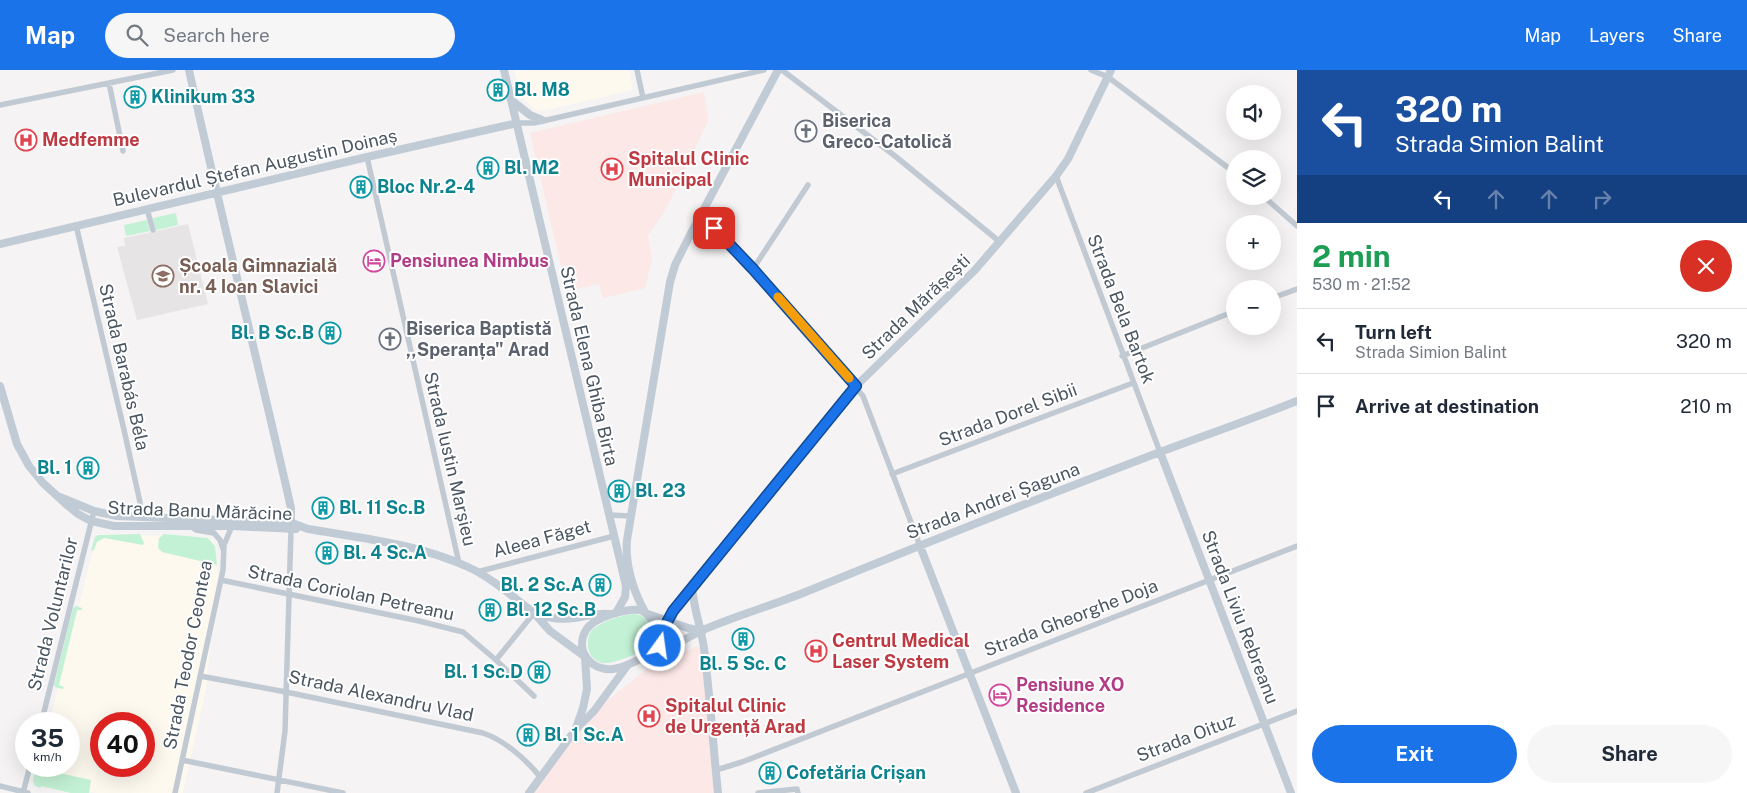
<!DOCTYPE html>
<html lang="en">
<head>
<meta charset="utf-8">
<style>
  body { margin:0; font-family:"Public Sans",sans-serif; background:#f6f6f7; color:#1f2937; height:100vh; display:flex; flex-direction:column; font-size:19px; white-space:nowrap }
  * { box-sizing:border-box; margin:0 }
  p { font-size:16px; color:#747a83 }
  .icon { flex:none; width:28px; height:28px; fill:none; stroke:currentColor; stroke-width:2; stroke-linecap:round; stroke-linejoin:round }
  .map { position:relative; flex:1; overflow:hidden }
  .drawer { display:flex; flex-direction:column; background:#fff; width:450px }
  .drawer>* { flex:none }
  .top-card { background:#1a4fa0; color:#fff; overflow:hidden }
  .buttons { position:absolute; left:1226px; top:15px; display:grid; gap:10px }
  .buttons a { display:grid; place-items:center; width:55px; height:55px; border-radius:50%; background:#fff; box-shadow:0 5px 20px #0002; font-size:25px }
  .speed { position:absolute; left:15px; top:642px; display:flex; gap:10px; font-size:25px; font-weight:700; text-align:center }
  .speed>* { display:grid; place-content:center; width:65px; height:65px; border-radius:50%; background:#fff; box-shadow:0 5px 20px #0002; line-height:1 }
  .speed small { font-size:12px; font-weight:400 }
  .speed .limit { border:8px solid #d22; background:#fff; color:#111 }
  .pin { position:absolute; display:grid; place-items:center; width:42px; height:42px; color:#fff; margin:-21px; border-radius:10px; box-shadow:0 2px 8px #0006 }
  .me { position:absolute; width:55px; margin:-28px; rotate:14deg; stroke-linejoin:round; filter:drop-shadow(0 0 4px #0008) }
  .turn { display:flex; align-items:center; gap:18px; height:105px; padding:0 15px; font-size:22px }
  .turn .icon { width:65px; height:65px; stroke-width:2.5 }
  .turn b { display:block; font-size:35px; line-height:42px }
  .lanes { display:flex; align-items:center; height:48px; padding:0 15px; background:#0003; justify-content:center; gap:25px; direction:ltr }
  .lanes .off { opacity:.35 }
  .round { display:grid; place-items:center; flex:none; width:52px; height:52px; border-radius:26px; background:#f6f6f7 }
  .headline { display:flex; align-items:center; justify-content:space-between; height:85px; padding:0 15px }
  h1 { font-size:30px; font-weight:700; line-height:38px; color:#1e9e55 }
  .button { display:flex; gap:10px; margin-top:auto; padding:10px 15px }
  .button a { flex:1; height:58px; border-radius:30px; background:#1a73e8; color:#fff; font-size:20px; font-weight:700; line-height:58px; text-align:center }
  .button a+a { background:#f6f6f7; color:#1f2937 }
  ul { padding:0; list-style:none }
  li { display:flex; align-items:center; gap:15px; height:65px; padding:0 15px; border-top:1px solid #e0e1e3 }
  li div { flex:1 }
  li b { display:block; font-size:19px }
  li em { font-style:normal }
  header { display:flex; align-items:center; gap:30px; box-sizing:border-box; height:70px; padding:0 25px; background:#1a73e8; color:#fff }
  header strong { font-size:24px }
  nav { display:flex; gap:28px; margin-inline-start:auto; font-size:18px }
  .search { width:350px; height:45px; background:#f6f6f7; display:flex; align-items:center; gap:12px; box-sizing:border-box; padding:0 18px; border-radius:28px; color:#747a83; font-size:19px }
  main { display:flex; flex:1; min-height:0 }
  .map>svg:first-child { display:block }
</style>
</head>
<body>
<header>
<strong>Map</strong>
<div class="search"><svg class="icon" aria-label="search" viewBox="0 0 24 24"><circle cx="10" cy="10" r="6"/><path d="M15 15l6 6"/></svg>Search here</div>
<nav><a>Map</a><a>Layers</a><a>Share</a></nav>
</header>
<main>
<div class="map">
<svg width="1297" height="723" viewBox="0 0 1297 723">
  <rect width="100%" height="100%" fill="#f5f3f3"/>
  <!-- commercial -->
  <path fill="#fdf9ef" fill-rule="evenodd" d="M514 0H629L633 20 543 41 534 39 521 27Z
    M97 464 207 467 213 471 215 475 218 504 206 619 183 723H96L35 709 38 696H69V654H49ZM101 654H144V696H101Z"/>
  <!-- education -->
  <path fill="#e6e4e5" d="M188 154 208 234 137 250 117 177 125 176 124 168Z"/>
  <!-- medical -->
  <path fill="#fce8e6" d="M704 22 708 51 668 135 648 166 652 188 645 218 603 228 599 214 567 221 530 63Z
    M699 576 701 578 717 723H529L594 641 656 592Z"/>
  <!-- green -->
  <path fill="#c3f1d5" d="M176 143 178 155 156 160 153 148Z
    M147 150 150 161 126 166 124 155Z
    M140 464 144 473 143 475 104 468 97 472 94 480 91 481 95 467 98 465Z
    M164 464 208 468 215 476 217 495 162 482 158 478 159 468Z
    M76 536 82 538V540H77L59 615 64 617 63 619 55 617 54 615 73 538Z
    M633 544C642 544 648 549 650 557 651 563 651 570 648 576 643 583 610 595 602 593 587 589 585 572 591 561 602 551 619 546 633 544Z
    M45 700 91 710 89 723H71L41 716V718L35 716 33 712 34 704 43 707Z"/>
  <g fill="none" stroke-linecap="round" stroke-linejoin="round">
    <!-- street -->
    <path stroke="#c1cad2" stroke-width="5.5" d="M637 0 643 28
      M782 0 895 86 1000 172
      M1091 0 1108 7 1235 103
      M109 13 123 81
      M0 35 173 0
      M517 53H534L764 0
      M367 87 459 493
      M1056 106 1160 382
      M1263 126 1297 156
      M147 139 153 160
      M701 144 753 199 863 326 920 476
      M76 155 124 360 140 432V447
      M753 199 808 115
      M1272 228 1297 219
      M1122 286 1235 241
      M892 404 1133 313
      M609 445 631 446
      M191 456 196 460 214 463 220 470 223 479
      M477 502 614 466
      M221 510 419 551 463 562 496 590 534 626
      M496 590 534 543
      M200 606 286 622 483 663C504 670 527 690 541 708
      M41 654 94 441
      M182 690 343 723
      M716 700 742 692 1297 476
      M0 716 28 723
      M23 723 30 696
      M175 723 223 500 224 475 232 456
      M277 723 285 661 291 459
      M758 723 797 719 798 723
      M1086 723 1297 641"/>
    <!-- secondary -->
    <path stroke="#c1cbd6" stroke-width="8" d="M189 0C221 146 258 292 291 438V459
      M504 0 626 516 625 527 616 543
      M511 30 530 45 542 50
      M0 174 367 87 517 53
      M0 316 17 374 29 396 43 413 67 435 78 444 91 451 114 456H232L296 459
      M1160 382 1291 723
      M60 427 94 441 117 446 292 453 308 459C361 468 419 474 468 497 492 508 513 527 534 543 547 548 560 550 574 548 586 547 597 542 610 544
      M920 476 1016 723
      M692 518C694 539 701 558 704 578 710 626 713 675 718 723
      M645 542C633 521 625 494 627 470L670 212 675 195 689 167 778 0
      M534 543 550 561 584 586
      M648 544 688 558 701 561
      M658 581 665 556 673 541 856 316 975 200 1056 106 1068 89 1111 0
      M645 586C657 571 660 551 641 540 626 538 594 547 586 560 574 581 591 601 613 599 625 598 634 591 645 587 652 583 661 580 669 577 681 573 691 565 703 560 737 545 774 535 808 521 925 473 1042 427 1160 382 1206 365 1252 349 1297 331
      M576 658 583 638 587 619 585 588
      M529 723 576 659 594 641 627 596"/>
  </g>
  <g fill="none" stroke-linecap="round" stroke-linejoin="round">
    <!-- route casing -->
    <g stroke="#114b97" stroke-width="12">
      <path id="route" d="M660 576 665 556 673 541 856 316 753 199 714 158"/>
    </g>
    <!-- route -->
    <use href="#route" stroke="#1a73e8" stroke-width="9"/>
    <!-- slow -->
    <path stroke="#f59e0b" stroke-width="9" d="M778 227 849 308"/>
  </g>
  <!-- icons -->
  <defs>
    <g id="building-ring" transform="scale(1.125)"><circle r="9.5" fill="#fff" stroke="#0f9aa8" stroke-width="1.5"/><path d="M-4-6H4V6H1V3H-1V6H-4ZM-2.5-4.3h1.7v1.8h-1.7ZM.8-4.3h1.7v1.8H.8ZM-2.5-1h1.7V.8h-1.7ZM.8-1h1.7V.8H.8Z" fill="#0f9aa8"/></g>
    <g id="church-ring" transform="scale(1.125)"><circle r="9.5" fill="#fff" stroke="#6b7280" stroke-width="1.5"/><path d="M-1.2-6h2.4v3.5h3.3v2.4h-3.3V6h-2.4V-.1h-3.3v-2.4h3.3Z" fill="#6b7280"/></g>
    <g id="hospital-ring" transform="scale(1.125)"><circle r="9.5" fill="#fff" stroke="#e0444e" stroke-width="1.5"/><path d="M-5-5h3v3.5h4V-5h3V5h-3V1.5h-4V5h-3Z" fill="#e0444e"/></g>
    <g id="hotel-ring" transform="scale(1.125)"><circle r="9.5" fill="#fff" stroke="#d1479c" stroke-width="1.5"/><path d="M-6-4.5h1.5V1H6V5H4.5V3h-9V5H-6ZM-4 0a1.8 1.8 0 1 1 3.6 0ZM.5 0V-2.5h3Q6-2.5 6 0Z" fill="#d1479c"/></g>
    <g id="school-ring" transform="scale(1.125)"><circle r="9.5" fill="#fff" stroke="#8d6e63" stroke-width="1.5"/><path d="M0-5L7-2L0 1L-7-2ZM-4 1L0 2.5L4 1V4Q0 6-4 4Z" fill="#8d6e63"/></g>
  </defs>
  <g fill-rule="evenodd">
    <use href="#building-ring" x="498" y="20"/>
    <use href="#building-ring" x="135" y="27"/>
    <use href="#church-ring" x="806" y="61"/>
    <use href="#hospital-ring" x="26" y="70"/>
    <use href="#building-ring" x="488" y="98"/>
    <use href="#hospital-ring" x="612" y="99"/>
    <use href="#building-ring" x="361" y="117"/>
    <use href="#hotel-ring" x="374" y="191"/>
    <use href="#school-ring" x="163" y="206"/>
    <use href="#building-ring" x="330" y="263"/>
    <use href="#church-ring" x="390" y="269"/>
    <use href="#building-ring" x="88" y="398"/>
    <use href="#building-ring" x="619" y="421"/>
    <use href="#building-ring" x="323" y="438"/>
    <use href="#building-ring" x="327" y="483"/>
    <use href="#building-ring" x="600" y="515"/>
    <use href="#building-ring" x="490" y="540"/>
    <use href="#building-ring" x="743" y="569"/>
    <use href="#hospital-ring" x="816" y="581"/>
    <use href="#building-ring" x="539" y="602"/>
    <use href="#hotel-ring" x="1000" y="625"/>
    <use href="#hospital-ring" x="649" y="646"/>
    <use href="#building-ring" x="528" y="665"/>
    <use href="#building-ring" x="770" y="703"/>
  </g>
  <g text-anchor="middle" stroke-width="4" stroke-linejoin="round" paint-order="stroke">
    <!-- culture labels -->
    <g font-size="18" font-weight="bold" fill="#0d838f" stroke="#fff" text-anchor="start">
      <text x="514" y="26">Bl. M8</text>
      <text x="151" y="33">Klinikum 33</text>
      <text x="504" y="104">Bl. M2</text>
      <text x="377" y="123">Bloc Nr.2-4</text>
      <text x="314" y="269" text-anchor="end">Bl. B Sc.B</text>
      <text x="72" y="404" text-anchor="end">Bl. 1</text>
      <text x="635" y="427">Bl. 23</text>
      <text x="339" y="444">Bl. 11 Sc.B</text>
      <text x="343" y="489">Bl. 4 Sc.A</text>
      <text x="584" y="521" text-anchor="end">Bl. 2 Sc.A</text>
      <text x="506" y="546">Bl. 12 Sc.B</text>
      <text x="743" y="600" text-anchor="middle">Bl. 5 Sc. C</text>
      <text x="523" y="608" text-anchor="end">Bl. 1 Sc.D</text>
      <text x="544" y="671">Bl. 1 Sc.A</text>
      <text x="786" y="709">Cofetăria Crișan</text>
    </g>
    <!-- worship labels -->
    <g font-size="18" font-weight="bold" fill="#5b616d" stroke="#fff" text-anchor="start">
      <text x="822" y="57">Biserica<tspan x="822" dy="21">Greco-Catolică</tspan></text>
      <text x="406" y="265">Biserica Baptistă<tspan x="406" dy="21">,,Speranța" Arad</tspan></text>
    </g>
    <!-- health labels -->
    <g font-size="18" font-weight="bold" fill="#be3a42" stroke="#fff" text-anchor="start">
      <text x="42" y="76">Medfemme</text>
      <text x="628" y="95">Spitalul Clinic<tspan x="628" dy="21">Municipal</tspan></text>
      <text x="832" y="577">Centrul Medical<tspan x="832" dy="21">Laser System</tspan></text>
      <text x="665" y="642">Spitalul Clinic<tspan x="665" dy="21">de Urgență Arad</tspan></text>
    </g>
    <!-- street labels -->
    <g font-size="18" fill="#4a5661" stroke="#fff">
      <text transform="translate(255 98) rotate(-13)" y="6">Bulevardul Ștefan Augustin Doinaș</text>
      <text transform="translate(916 237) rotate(-44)" y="6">Strada Mărășești</text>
      <text transform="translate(1121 239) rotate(69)" y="6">Strada Bela Bartok</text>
      <text transform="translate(589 296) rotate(77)" y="6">Strada Elena Ghiba Birta</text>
      <text transform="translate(124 297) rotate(77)" y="6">Strada Barabás Béla</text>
      <text transform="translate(1008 345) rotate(-21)" y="6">Strada Dorel Sibii</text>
      <text transform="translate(450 389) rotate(77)" y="6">Strada Iustin Marșieu</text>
      <text transform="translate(993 431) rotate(-21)" y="6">Strada Andrei Șaguna</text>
      <text transform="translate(200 441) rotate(2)" y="6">Strada Banu Mărăcine</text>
      <text transform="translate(542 469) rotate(-15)" y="6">Aleea Făget</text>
      <text transform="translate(351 523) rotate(12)" y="6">Strada Coriolan Petreanu</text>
      <text transform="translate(53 544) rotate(-76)" y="6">Strada Voluntarilor</text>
      <text transform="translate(1240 547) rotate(69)" y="6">Strada Liviu Rebreanu</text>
      <text transform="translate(1071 548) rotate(-21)" y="6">Strada Gheorghe Doja</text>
      <text transform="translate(188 585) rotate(-79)" y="6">Strada Teodor Ceontea</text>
      <text transform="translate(381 626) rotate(12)" y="6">Strada Alexandru Vlad</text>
      <text transform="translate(1186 668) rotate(-21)" y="6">Strada Oituz</text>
    </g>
    <!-- hotel labels -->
    <g font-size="18" font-weight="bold" fill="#b23c85" stroke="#fff" text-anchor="start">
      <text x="390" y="197">Pensiunea Nimbus</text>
      <text x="1016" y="621">Pensiune XO<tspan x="1016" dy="21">Residence</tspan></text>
    </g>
    <!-- education labels -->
    <g font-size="18" font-weight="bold" fill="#785e54" stroke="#fff" text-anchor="start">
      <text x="179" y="202">Școala Gimnazială<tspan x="179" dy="21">nr. 4 Ioan Slavici</tspan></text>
    </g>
  </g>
</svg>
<div class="buttons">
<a><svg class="icon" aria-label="sound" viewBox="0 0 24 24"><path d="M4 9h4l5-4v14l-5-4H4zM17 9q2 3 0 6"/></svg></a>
<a><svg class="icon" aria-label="layers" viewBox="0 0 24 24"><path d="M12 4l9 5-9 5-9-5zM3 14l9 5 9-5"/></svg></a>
<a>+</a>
<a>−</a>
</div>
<div class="speed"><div>35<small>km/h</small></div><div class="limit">40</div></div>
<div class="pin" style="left:714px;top:158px;background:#d93025"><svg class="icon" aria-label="arrive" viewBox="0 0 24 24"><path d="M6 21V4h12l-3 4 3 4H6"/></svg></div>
<svg class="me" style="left:660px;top:576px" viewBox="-20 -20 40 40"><circle r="17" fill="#1a73e8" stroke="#fff" stroke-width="3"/><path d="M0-11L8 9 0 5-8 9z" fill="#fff"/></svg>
</div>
<section class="drawer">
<div class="top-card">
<div class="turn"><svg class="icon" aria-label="left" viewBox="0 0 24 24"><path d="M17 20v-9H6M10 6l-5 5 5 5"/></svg><div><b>320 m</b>Strada Simion Balint</div></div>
<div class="lanes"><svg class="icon" aria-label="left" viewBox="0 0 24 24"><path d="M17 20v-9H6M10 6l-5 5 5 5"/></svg><svg class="icon off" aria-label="ahead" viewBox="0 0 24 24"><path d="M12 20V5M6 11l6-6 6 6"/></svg><svg class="icon off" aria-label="ahead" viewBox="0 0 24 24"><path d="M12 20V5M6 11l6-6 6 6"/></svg><svg class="icon off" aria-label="right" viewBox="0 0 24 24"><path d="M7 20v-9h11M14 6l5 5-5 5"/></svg></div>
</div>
<div class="headline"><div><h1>2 min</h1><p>530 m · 21:52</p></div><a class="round" style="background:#d93025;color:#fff"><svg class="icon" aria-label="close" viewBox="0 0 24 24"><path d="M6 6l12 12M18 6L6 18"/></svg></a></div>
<ul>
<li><svg class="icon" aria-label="left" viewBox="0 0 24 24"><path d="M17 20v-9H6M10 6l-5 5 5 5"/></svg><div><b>Turn left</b><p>Strada Simion Balint</p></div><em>320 m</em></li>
<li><svg class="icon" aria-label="arrive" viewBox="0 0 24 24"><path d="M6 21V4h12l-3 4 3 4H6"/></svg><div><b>Arrive at destination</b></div><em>210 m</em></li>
</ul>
<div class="button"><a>Exit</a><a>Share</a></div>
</section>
</main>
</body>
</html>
